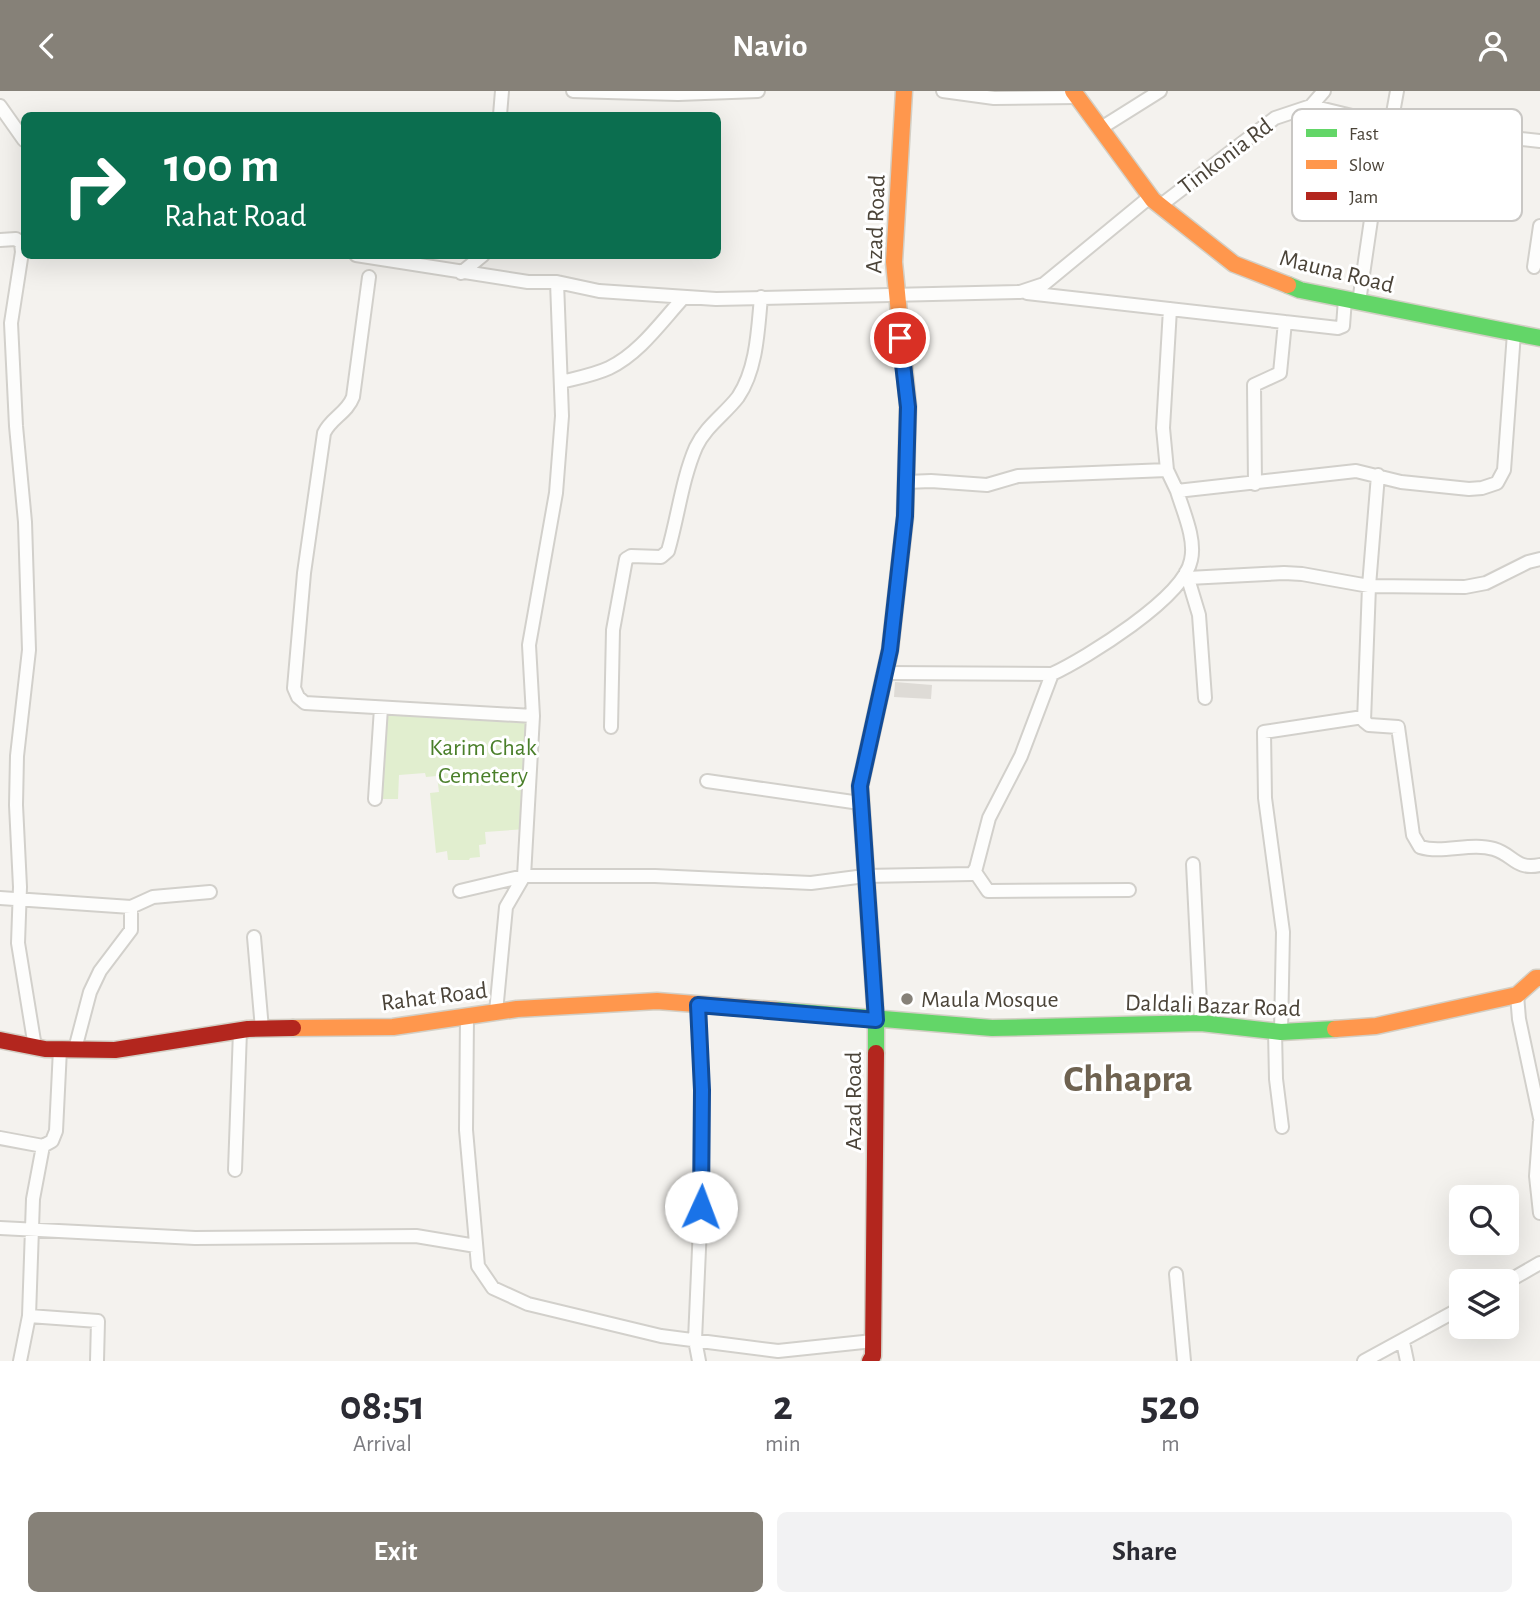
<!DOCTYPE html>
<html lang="en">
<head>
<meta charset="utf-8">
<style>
  body { margin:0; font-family:"Alegreya Sans",sans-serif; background:#f2f2f3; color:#2b2b33; height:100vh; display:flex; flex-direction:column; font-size:26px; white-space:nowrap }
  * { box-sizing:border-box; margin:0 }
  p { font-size:23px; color:#7c7c81 }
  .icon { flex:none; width:38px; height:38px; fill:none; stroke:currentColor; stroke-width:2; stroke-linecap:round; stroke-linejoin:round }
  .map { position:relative; height:1270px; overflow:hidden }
  .drawer { display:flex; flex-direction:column; background:#fff; flex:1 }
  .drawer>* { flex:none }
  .top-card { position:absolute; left:21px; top:21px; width:700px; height:147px; border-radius:10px; box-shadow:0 7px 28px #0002; background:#0b6e4f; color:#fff; overflow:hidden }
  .controls { position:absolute; left:1449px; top:1094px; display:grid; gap:14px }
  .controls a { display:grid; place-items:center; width:70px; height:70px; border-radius:10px; background:#fff; box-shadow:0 7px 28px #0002; font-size:35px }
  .pin { position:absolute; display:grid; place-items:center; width:60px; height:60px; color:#fff; margin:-30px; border:4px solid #fff; border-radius:50%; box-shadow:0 2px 7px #0007 }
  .me { position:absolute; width:77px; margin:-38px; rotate:2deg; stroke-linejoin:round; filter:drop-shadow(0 0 5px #0008) }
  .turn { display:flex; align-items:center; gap:24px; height:147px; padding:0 28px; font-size:32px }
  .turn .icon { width:91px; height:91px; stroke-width:2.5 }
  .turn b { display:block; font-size:49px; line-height:60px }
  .eta { display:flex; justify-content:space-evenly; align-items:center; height:119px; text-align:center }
  .eta b { font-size:42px; font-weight:700; line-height:49px }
  .action { display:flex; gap:14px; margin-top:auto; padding:14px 28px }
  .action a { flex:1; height:80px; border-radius:10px; background:#868178; color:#fff; font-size:28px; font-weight:700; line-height:80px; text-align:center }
  .action a+a { background:#f2f2f3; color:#2b2b33 }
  header { display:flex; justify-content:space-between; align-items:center; height:91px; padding:0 28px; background:#868178; color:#fff; font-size:32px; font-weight:700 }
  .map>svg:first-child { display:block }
</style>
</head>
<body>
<header><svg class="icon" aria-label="back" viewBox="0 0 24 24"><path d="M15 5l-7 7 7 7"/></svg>Navio<svg class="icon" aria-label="person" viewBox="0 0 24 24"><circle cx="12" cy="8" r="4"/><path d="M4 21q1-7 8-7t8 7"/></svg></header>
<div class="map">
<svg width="1540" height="1270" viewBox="0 0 1540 1270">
  <rect width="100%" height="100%" fill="#f4f2ee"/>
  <!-- green -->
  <path fill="#e1eecf" d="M381 617 533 625 526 738 485 741 486 753 479 754 480 766 470 767 469 769H448L447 760 436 762 430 702 439 701 437 685 426 686 425 682 399 684 398 708H375Z"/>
  <!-- building -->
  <path fill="#dedbd6" d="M895 591 932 594 931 608 894 606Z"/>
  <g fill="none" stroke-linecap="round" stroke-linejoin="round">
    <!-- street casing -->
    <g stroke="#d2d0cb" stroke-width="16">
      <path id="street" d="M573 0 678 3 758 0
        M943 0 994 7 1077 6
        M0 15 24 49
        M1311 15 1324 0
        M500 24 502 0
        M1391 33 1397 0
        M1101 37 1160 0
        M1161 114 1275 27 1311 15 1385 33 1540 50
        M0 149 16 148 21 152 22 161 11 232 16 335 25 431 29 559 17 665 16 714 20 796 18 852 35 956
        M356 164 528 191H557L599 200 716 208 1020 201 1044 193 1151 105
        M1534 176 1540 135
        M461 182 483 164
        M369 186 353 306C347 322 331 327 324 342L304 482 294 597 298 606 305 612 533 625
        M1027 202 1338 237 1343 235 1345 208
        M1359 211 1385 33
        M1170 218 1163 337 1167 379 1177 400
        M561 291C577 287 594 284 609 277 640 262 661 231 684 206
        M1378 384 1369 495 1364 630 1369 634 1398 636 1413 744 1420 756C1443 763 1471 751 1494 758 1514 764 1515 779 1540 774
        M906 391 931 390 987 394 1018 385 1167 379
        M1255 393 1254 294 1280 282 1285 231
        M1186 481 1199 524 1205 607
        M1188 487 1284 482 1302 483 1369 495 1465 496 1486 492 1528 471 1540 468
        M884 582 1052 583C1086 567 1184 507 1191 469 1196 448 1183 420 1177 400L1356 380 1401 391 1469 398 1482 397 1497 392 1504 379 1514 242
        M611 636 613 539 626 468 631 465 661 466 668 460C678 426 682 388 696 356 706 335 725 323 738 306 757 278 758 238 761 206
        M707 690 860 712
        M375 708 381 617
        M1193 773 1201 932
        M975 781 988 800 1129 799
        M460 800 524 785H655L811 792 865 785 972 783 976 777 989 727 1021 665 1052 583
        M0 807 131 816 153 806 210 801
        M254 846 262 938
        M1517 904 1519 928 1540 1027
        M698 914 702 999V1090L695 1249 699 1270
        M496 921 506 816 524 785 533 625 529 554 556 402 562 325 557 191
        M467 925 466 1039 478 1175 493 1197 528 1213 661 1245 778 1260 873 1250
        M1275 940 1276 988 1282 1036
        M1281 941 1283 841 1265 707 1264 641 1363 626
        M75 958 90 901 100 880 131 839V816
        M1540 1031 1536 1085 1540 1122
        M0 1047 43 1055 52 1050 56 1040 60 958
        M235 1079 240 940
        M0 1137 195 1147 416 1145 476 1155
        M1176 1183 1184 1270
        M1507 1191 1540 1172
        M29 1225 98 1230 97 1270
        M1403 1251 1407 1270
        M20 1270 29 1225 33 1108 43 1055
        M1364 1270 1461 1217"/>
    </g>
    <!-- fast casing -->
    <g stroke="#d3cfc5" stroke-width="19">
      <path id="fast" d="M1288 194 1300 199 1540 247
        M775 919 992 937 1201 932 1281 941 1335 938
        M876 962V929L860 695 884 586"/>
    </g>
    <!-- slow casing -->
    <g stroke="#d3cfc5" stroke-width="19">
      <path id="slow" d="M1073 0 1153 109 1234 173 1288 194
        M884 586 890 559 905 426 908 315 894 171 904 0
        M293 937 393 936 517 918 657 910 775 919
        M1335 938 1376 935 1517 904 1536 887H1540"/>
    </g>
    <!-- jam casing -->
    <g stroke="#d3cfc5" stroke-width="19">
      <path id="jam" d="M0 949 45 958 115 959 248 938 293 937
        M870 1270 873 1265 876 962"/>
    </g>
    <!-- street -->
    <use href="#street" stroke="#fdfdfc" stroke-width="12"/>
    <!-- fast -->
    <use href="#fast" stroke="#63d668" stroke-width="16"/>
    <!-- slow -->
    <use href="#slow" stroke="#ff974d" stroke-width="16"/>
    <!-- jam -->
    <use href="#jam" stroke="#b3261e" stroke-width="16"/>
  </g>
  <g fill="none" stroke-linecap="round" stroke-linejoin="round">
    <!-- route casing -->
    <g stroke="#114b97" stroke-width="18">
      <path id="route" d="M701 1116 702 999 698 914 876 929 860 695 890 559 905 425 908 316 900 247"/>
    </g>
    <!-- route -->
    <use href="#route" stroke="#1a73e8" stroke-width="12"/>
  </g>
  <!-- markers -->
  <circle fill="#868178" stroke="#fff" stroke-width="2.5" cx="907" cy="908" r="7"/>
  <g text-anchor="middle" stroke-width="6" stroke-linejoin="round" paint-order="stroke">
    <!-- street labels -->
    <g font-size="24" fill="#4b4439" stroke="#fff">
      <text transform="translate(1225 65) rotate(-37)" y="8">Tinkonia Rd</text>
      <text transform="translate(875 133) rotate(-88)" y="8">Azad Road</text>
      <text transform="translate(1337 180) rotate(14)" y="8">Mauna Road</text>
      <text transform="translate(434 905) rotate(-7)" y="8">Rahat Road</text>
      <text transform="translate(1213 914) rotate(2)" y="8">Daldali Bazar Road</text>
      <text transform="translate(853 1010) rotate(-90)" y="8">Azad Road</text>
    </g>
    <!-- park labels -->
    <g font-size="24" fill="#4a7f2a" stroke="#fff">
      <text x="483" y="664">Karim Chak<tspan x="483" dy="28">Cemetery</tspan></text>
    </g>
    <!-- poi labels -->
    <g font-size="24" fill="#4b4439" stroke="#fff" text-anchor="start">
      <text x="921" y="916">Maula Mosque</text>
    </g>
    <!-- town labels -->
    <g font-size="38" font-weight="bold" fill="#6e6250" stroke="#fff">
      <text x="1128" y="1000">Chhapra</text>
    </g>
  </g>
  <!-- legend -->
  <rect x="1292" y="18" width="230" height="112" rx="10" fill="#fff" stroke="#c9c7c4" stroke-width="2"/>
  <rect x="1306" y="38" width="31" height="8" fill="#63d668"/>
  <rect x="1306" y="69" width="31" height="9" fill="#ff974d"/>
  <rect x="1306" y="101" width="31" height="8" fill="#b3261e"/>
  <g font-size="19" fill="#4b4439">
    <text x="1349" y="49">Fast</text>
    <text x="1349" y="80">Slow</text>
    <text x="1349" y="112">Jam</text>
  </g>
</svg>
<div class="controls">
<a><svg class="icon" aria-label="search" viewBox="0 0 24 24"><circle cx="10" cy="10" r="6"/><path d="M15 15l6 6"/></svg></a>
<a><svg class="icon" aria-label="layers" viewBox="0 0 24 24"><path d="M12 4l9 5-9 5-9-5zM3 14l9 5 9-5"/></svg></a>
</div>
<div class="pin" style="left:900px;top:247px;background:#d93025"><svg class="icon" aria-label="arrive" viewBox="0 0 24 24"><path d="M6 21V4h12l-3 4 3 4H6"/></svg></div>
<svg class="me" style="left:701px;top:1116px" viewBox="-20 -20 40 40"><circle r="19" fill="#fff"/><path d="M0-13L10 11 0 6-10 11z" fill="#1a73e8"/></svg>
<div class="top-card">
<div class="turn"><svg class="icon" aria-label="right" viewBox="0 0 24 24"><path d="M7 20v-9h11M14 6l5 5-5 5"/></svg><div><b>100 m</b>Rahat Road</div></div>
</div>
</div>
<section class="drawer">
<div class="eta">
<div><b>08:51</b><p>Arrival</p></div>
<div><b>2</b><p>min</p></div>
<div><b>520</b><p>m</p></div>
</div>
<div class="action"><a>Exit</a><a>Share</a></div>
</section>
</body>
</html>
